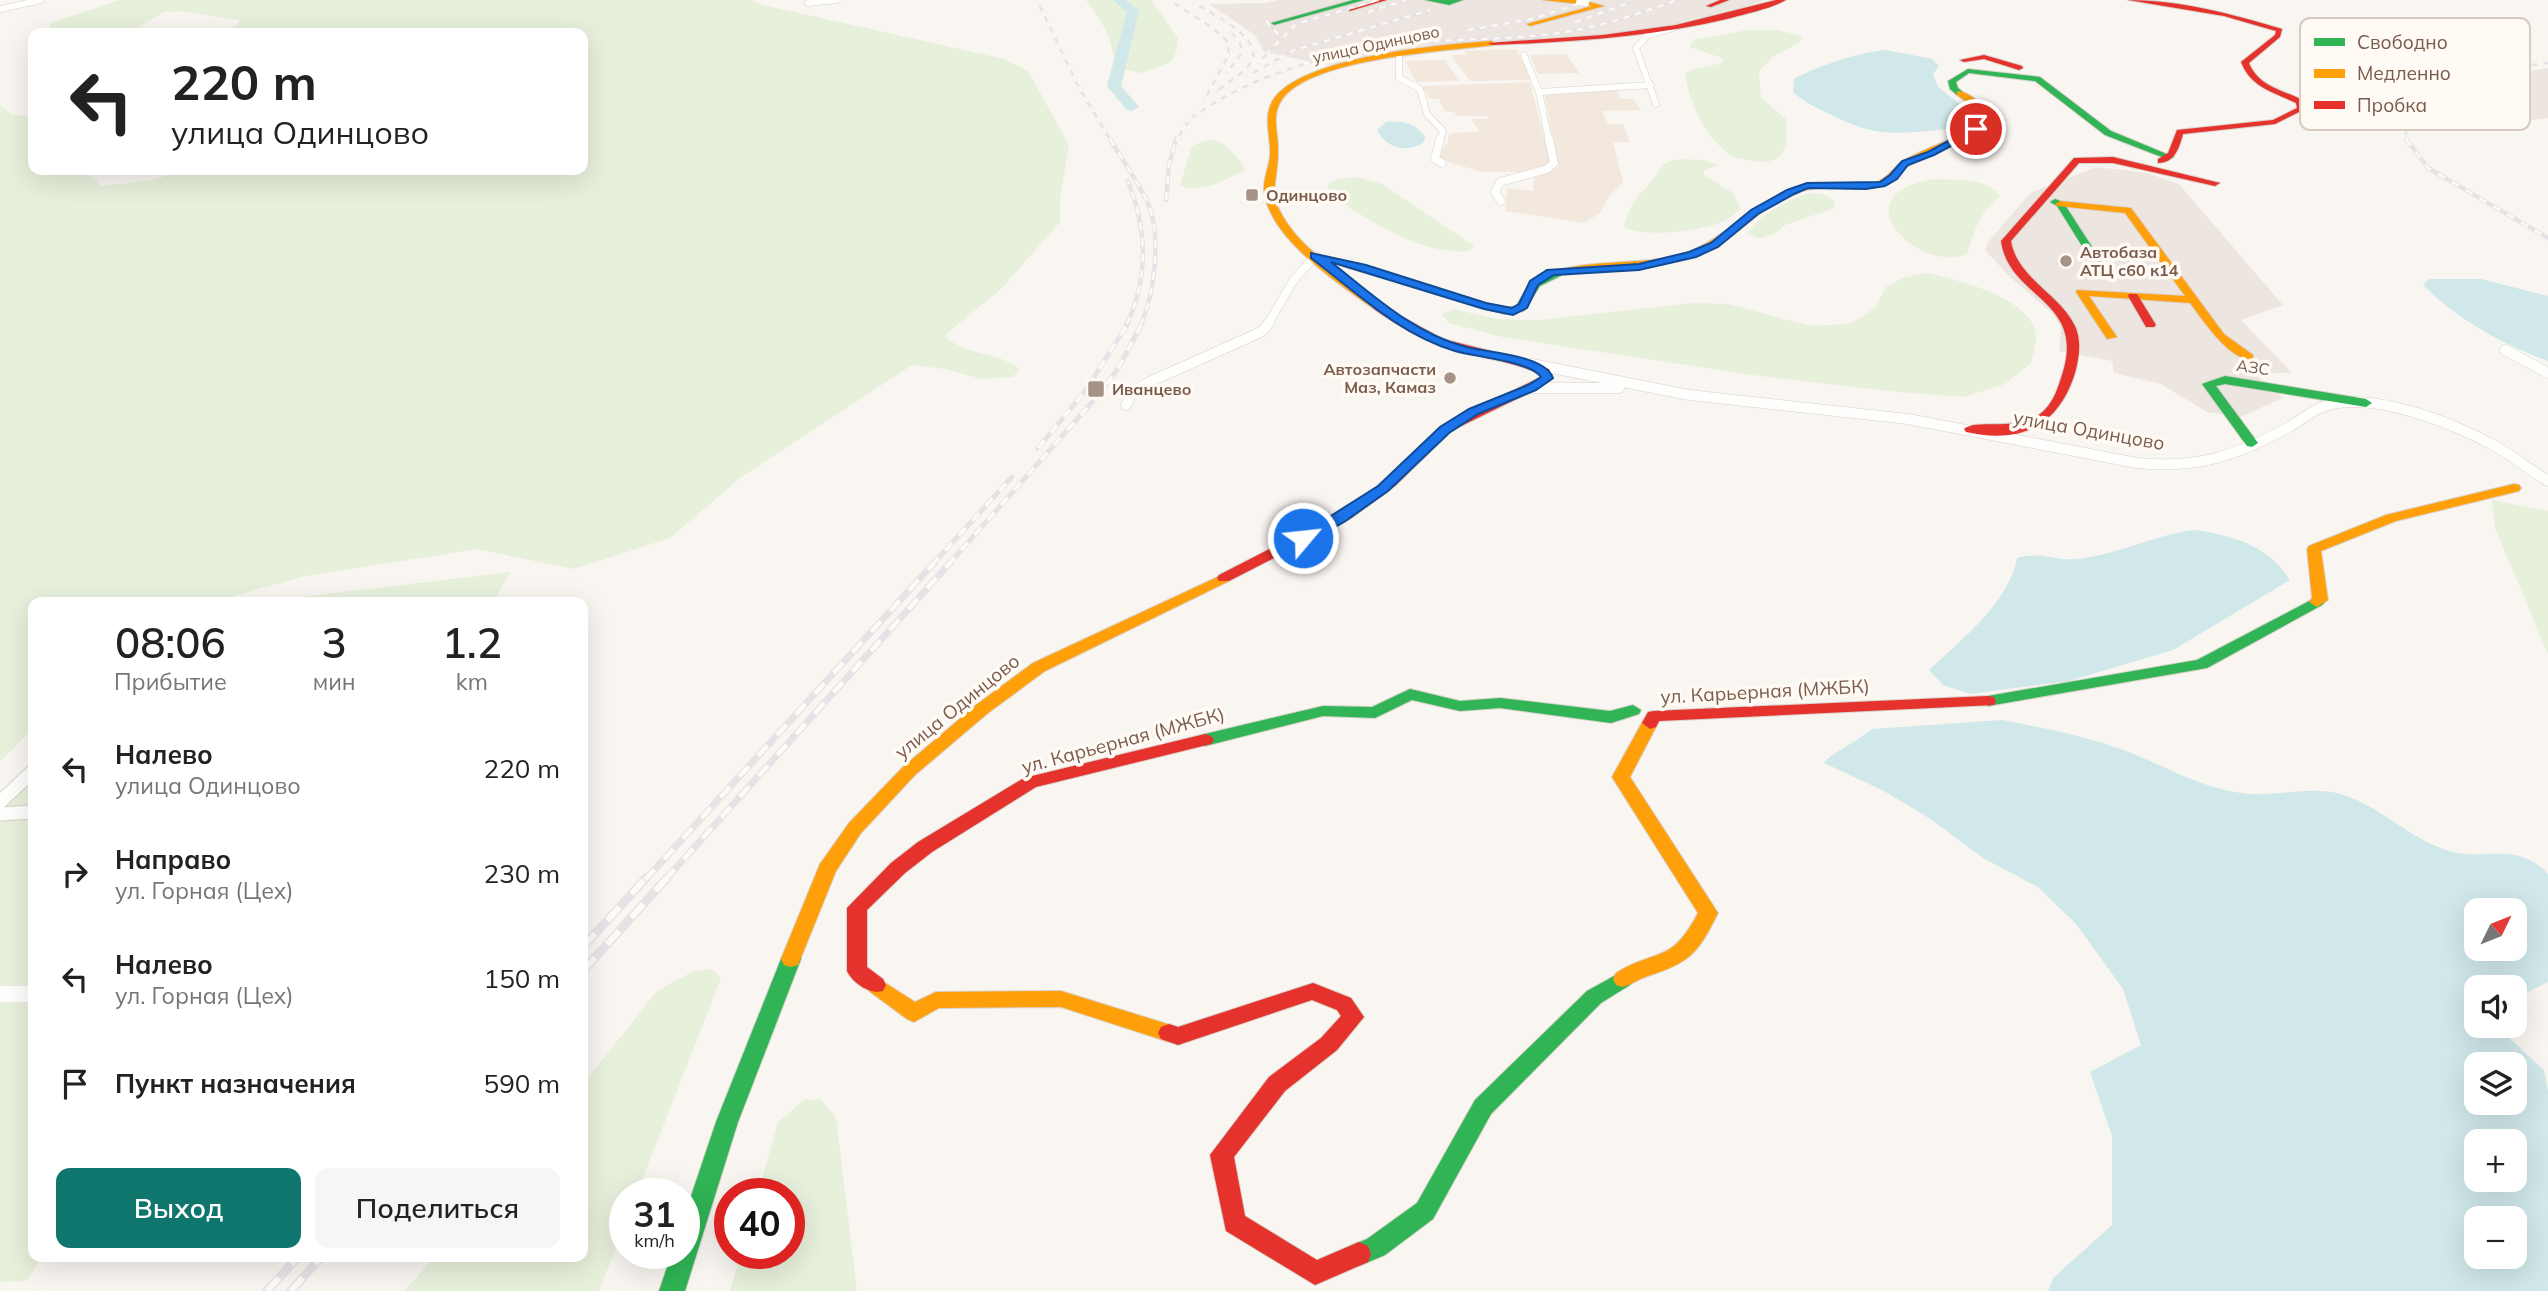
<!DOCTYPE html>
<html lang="ru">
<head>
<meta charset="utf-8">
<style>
  body { margin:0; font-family:Mulish,sans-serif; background:#f6f6f6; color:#222; height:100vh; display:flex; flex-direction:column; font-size:26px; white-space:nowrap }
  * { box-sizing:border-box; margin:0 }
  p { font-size:23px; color:#767676 }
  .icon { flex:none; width:38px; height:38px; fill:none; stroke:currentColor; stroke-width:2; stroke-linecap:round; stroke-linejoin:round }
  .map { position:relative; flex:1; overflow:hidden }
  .sheet { position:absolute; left:28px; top:597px; width:560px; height:665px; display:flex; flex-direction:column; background:#fff; border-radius:14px; box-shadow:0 7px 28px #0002 }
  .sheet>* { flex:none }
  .top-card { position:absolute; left:28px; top:28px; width:560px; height:147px; border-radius:14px; box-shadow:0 7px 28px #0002; background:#fff; color:#222; overflow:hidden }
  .needle { width:46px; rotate:47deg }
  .buttons { position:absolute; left:2464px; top:898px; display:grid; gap:14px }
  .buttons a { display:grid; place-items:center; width:63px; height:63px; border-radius:14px; background:#fff; box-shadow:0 7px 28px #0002; font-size:35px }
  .speed { position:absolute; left:609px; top:1178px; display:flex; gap:14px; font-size:35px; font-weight:700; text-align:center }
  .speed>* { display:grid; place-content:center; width:91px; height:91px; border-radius:50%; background:#fff; box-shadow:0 7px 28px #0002; line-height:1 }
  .speed small { font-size:18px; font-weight:400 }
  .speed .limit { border:10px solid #d22; background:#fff; color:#111 }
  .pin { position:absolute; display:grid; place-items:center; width:60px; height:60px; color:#fff; margin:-30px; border:4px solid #fff; border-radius:50%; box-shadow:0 2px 7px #0007 }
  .me { position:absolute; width:77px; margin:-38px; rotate:62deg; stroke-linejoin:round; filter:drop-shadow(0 0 5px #0008) }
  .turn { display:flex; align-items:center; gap:24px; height:147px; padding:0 28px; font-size:32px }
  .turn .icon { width:91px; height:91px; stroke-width:2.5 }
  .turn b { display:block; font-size:49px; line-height:60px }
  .eta { display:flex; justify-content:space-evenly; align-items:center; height:119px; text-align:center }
  .eta b { font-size:42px; font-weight:600; line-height:49px }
  .action { display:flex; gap:14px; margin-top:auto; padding:14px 28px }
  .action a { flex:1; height:80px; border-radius:14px; background:#0f766e; color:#fff; font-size:28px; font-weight:600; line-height:80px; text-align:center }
  .action a+a { background:#f6f6f6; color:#222 }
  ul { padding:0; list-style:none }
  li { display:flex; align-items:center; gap:21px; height:105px; padding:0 28px }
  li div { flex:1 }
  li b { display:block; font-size:26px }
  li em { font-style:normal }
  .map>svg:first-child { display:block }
</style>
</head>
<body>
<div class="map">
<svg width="2548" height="1291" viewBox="0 0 2548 1291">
  <rect width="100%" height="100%" fill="#f9f5f0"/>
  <!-- residential -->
  <path fill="#f2e8de" d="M1516 49 1533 80 1470 81 1451 55H1467L1465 51Z
    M1566 54 1580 73 1538 74 1530 55Z
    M1445 60 1459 81 1416 82 1405 61Z
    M1530 82 1550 161 1547 166 1527 172H1482L1442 160 1439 153 1448 143 1449 133 1480 132 1471 119H1489L1488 116H1457L1454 112 1444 111 1439 99H1430L1422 86Z
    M1616 90 1621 99H1633L1641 110 1602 111 1608 124H1623L1630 142H1613L1623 182 1609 196 1600 213 1584 223 1506 211 1507 188 1533 191 1534 175 1559 168 1544 92Z"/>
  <!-- industrial -->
  <path fill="#ede5e0" d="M1278 0H1765L1715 18 1692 24 1566 39 1462 43 1420 47 1333 66 1264 52 1255 35 1209 4 1265 3Z
    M2548 68V118L2509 123 2447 106 2467 90 2492 77Z
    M2096 167 2147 173 2179 184 2283 305 2241 320 2292 373H2254L2283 398 2240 417 2207 412 2161 384 2114 373 2112 361 2059 351 2061 327 2053 314 2010 277 1985 250 1989 241 2030 193Z"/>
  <!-- green -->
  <path fill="#e7f0db" d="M119 0H751L763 5 1004 59 1028 71 1069 145 1060 199V222L1001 289 944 336C967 356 997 351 1020 369L1013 377 982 379 945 369 912 365 740 478 670 538 574 569 477 549 301 577 212 602H33V728L0 762V105L12 115 33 116V170H85L101 186 147 181 187 170H583V33H206L235 27 240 20 180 11 164 12 128 33 49 31 51 23Z
    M1086 0H1151L1178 38 1176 52 1171 62 1141 73 1115 68C1112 37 1104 24 1086 0Z
    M1748 30H1777L1803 36 1799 43 1772 57 1759 72 1761 98 1786 119C1790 150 1782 168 1747 160 1740 158 1733 158 1727 153 1704 133 1690 104 1685 74L1693 69 1723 63 1722 58 1690 47 1693 40Z
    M1215 140C1227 145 1240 159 1245 170 1227 179 1199 195 1180 185L1192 146 1204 141Z
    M1679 159 1704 160 1718 165 1704 170V175L1733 193 1741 209C1735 213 1729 219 1722 222 1702 231 1643 238 1624 227 1631 203 1634 201 1650 183 1663 169 1656 164 1679 159Z
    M1355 177 1382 184 1474 246 1469 251C1418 255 1370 220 1328 194V184L1339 179Z
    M1934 179C1952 180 1990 178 2000 196 1979 213 1975 229 1967 254 1921 275 1836 195 1934 179Z
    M1815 193 1825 195 1834 201 1835 208 1785 225 1774 234 1760 238 1747 234C1760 215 1792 195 1815 193Z
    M1928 273C1957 280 2034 298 2036 336 2036 345 2033 355 2031 363L2005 384 1964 397 1897 392 1752 375 1502 337 1449 323 1442 314 1453 309 1498 319 1539 320 1694 303 1728 304 1810 326 1847 324 1863 317 1876 306 1886 287 1902 278Z
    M2492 500 2548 511V654L2495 528Z
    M510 572 493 602H260Z
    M33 762V1256L42 1257 26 1281 0 1282V794Z
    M712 969 721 978 637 1193 625 1194V1225L599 1291H404L435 1257 583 1256V1084L657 991 694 971Z
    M820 1099 836 1117 857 1291H730L741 1253H789V1194L758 1193 778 1122 804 1100Z"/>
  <!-- water -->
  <path fill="#d0e8ea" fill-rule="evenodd" d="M1886 50 1932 59 1939 66 1933 74 1938 87 1965 108 1966 117C1957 129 1943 130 1928 131 1884 135 1868 133 1829 114 1815 107 1805 103 1793 92L1794 79C1817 66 1860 52 1886 50Z
    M1386 122C1403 120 1415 123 1425 137L1424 142C1407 154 1386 148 1377 130Z
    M2429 279H2481L2548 296V361C2503 345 2457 319 2423 285Z
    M2194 530C2233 535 2269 546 2290 580L2173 650 2069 681 1970 694 1943 685 1929 670C1962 639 2008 604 2017 558 2042 551 2053 561 2077 559 2117 555 2154 535 2194 530Z
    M2002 720C2045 728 2085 736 2126 751 2163 765 2201 788 2241 793 2274 798 2309 785 2341 794 2381 806 2409 839 2449 851 2486 862 2515 840 2548 874V982L2515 999V987H2476V1026H2496L2544 1070 2548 1091V1291H2048L2053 1278 2112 1225V1136L2090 1072 2141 1045 2123 989 2077 925 2038 887 1983 858 1929 818 1884 791 1824 763C1831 753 1860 740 1872 729ZM2476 910H2515V948H2476ZM2515 1064V1102H2476V1064ZM2515 1141V1180H2476V1141ZM2476 1218H2515V1256H2476Z"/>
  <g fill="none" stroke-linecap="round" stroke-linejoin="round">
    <!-- river -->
    <path fill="#d0e8ea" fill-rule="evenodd" d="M1113 0H1126L1139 11 1121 86 1139 107 1132 111 1127 110 1107 86 1127 12Z"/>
    <!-- street-far4 casing -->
    <g stroke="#d7d1cb" stroke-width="7">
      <path id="street-far4" d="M808 3 837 0
        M0 9 41 0
        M1399 54V78L1420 89 1427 114 1443 131 1440 141
        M1524 55 1539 92 1549 141
        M1539 92 1651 85
        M1656 104 1636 48 1647 36 1673 28"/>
    </g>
    <!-- street-far3 casing -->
    <g stroke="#d7d1cb" stroke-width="9">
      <path id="street-far3" d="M1440 139 1435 159 1442 163
        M1501 201 1495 192 1500 182 1547 169 1554 163 1549 139
        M1268 324 1293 281 1315 256"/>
    </g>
    <!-- street-far2 casing -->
    <g stroke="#d7d1cb" stroke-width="11">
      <path id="street-far2" d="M2505 350 2548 373
        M1532 364 1689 395 1908 419 2137 463C2198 469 2236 456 2289 427 2303 419 2316 407 2332 404 2380 394 2453 423 2495 446 2513 456 2530 470 2548 481
        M1532 388H1619
        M1126 405 1132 393 1147 383 1261 332 1269 323"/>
    </g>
    <!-- street-far1 casing -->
    <g stroke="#d7d1cb" stroke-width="15">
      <path id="street-far1" d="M0 802 33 771
        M0 814 33 812"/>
    </g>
    <!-- street casing -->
    <g stroke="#d7d1cb" stroke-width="18">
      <path id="street" d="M0 994H33"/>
    </g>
    <!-- fast casing -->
    <g stroke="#d9d2cb" stroke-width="2">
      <path id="fast" d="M1353 0H1364L1274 25 1271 23Z
        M1425 0H1463L1449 5Z
        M1968 69 2040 77 2111 131 2174 157 2167 159 2105 135 2035 81 1969 73 1956 82 1958 88 1964 93 1957 95 1950 89 1948 81Z
        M2055 199 2063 202 2111 276 2110 278H2102L2057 206 2050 202Z
        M1315 254 1504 308 1516 306C1528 284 1538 274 1563 269L1568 272 1540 286 1524 311 1504 314 1315 258Z
        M2225 376 2366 399 2372 403 2366 407 2225 384 2216 386 2258 443 2252 447 2247 446 2202 384Z
        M2317 597 2325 602 2322 605 2207 668 1988 706 1980 701 1988 696 2197 660Z
        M1410 689 1460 701 1500 698 1610 711 1633 705 1641 710 1639 714 1611 723 1500 708 1460 711 1412 700 1375 718 1323 716 1205 746 1199 744 1196 740 1199 736 1205 734 1323 706 1372 707Z
        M791 951 798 953 801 959 738 1122 685 1291H659L672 1253H684V1217L716 1122 781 959 784 953Z
        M1623 971 1630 973 1633 979 1630 985 1601 1003 1491 1114 1433 1219 1385 1255 1359 1266 1350 1262 1347 1254 1350 1246 1367 1239 1417 1203 1475 1100 1587 991Z"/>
    </g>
    <!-- slow casing -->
    <g stroke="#d9d2cb" stroke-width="2">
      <path id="slow" d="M1543 0H1578L1582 2 1579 4Z
        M1586 1 1604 6 1530 26 1527 24 1592 6 1584 4Z
        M1492 41 1495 45C1449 51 1299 58 1279 105 1272 119 1279 137 1278 152 1278 185 1266 192 1287 223 1313 261 1354 277 1383 307L1374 309C1339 284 1269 238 1264 191 1263 179 1269 167 1270 155 1271 138 1263 118 1272 102 1296 57 1444 44 1492 41Z
        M1957 91C1971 92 1986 107 1989 119L1963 140 1906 167 1887 184 1861 189 1820 187 1802 191 1767 208 1719 246 1695 257 1655 266 1563 275 1558 272C1573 261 1648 263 1674 257 1719 245 1746 208 1789 190 1817 178 1844 189 1873 183 1887 180 1892 168 1903 161 1930 145 1959 140 1982 117L1975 108 1957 95Z
        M2060 201 2131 208 2224 334 2253 355V359C2230 362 2203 320 2190 303L2089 296 2117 337 2107 339 2076 292 2077 290 2185 296 2125 213 2057 206 2055 204Z
        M2514 484 2519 485 2521 488 2519 491 2396 521 2321 551 2328 600 2317 607 2309 602 2312 598 2307 549 2309 546 2386 515Z
        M1224 574 1229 575 1231 578 1229 581 1045 671 988 713 915 775 861 833 836 871 798 965 791 967 784 965 781 959 820 864 849 823 903 767 976 705 1033 663Z
        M1650 717 1658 723 1630 777 1718 913C1698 953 1691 962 1648 976 1639 979 1632 984 1623 987L1616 985 1613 979 1616 973C1656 948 1671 965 1698 913L1612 777 1644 719Z
        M876 977 915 1002 936 992 1061 991 1177 1027 1180 1033 1177 1039 1169 1042 1061 1007 939 1008 914 1022 907 1019 869 991 866 985 869 979Z"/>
    </g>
    <!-- jam casing -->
    <g stroke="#d9d2cb" stroke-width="2">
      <path id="jam" d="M1376 0H1387L1350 11 1347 9Z
        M1720 0H1729L1711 7 1706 6Z
        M1776 0H1786C1770 9 1749 13 1731 18 1652 37 1572 42 1492 45L1488 43 1603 35 1676 25Z
        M2128 0C2180 0 2232 14 2282 29L2280 37 2249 63C2258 86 2282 90 2303 100L2305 109 2275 124 2183 134C2179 148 2175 163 2158 163V159L2168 153 2177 130 2273 120 2297 108 2296 103C2274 92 2251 88 2241 62L2275 35 2276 31 2224 16Z
        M1984 55 2022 66 2023 68 2019 70 1984 59 1964 62 1960 60Z
        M2113 157 2220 183 2215 186 2113 163H2079L2011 241C2017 278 2060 294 2075 326 2082 341 2079 358 2075 373 2058 427 2020 444 1966 432L1964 429C1977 418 2016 432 2040 414 2052 405 2057 391 2061 378 2089 299 2009 300 2001 241L2074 158Z
        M2129 294H2137L2156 325 2154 327H2146L2128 296Z
        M1378 304 1443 339 1518 358 1549 369 1553 378 1539 388 1451 431 1395 486 1350 519 1229 581H1219L1217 578 1219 575 1340 513 1386 480 1443 425 1541 377 1540 374C1510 360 1477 358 1446 348 1420 339 1397 325 1374 309V305Z
        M1988 696 1994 697 1996 701 1994 705 1659 721 1656 727 1650 729 1642 723 1648 712 1654 711Z
        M1205 734 1211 736 1214 740 1211 744 1036 787 932 852 905 873 867 910V967L883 979 886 985 883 991C870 995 853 983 847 971V908L891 863 918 842 1024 778Z
        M1313 983 1351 998 1364 1017 1337 1050 1285 1091 1234 1157 1245 1216 1317 1260 1359 1242 1368 1246 1371 1254 1368 1262 1315 1285 1226 1231 1210 1155 1269 1077 1321 1038 1341 1016 1337 1010 1312 1000 1178 1045 1161 1039 1158 1033 1161 1027 1169 1024 1178 1027Z"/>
    </g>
    <!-- street-far4 -->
    <use href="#street-far4" stroke="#fefefd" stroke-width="6"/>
    <!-- street-far3 -->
    <use href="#street-far3" stroke="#fefefd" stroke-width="8"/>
    <!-- street-far2 -->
    <use href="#street-far2" stroke="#fefefd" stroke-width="10"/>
    <!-- street-far1 -->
    <use href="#street-far1" stroke="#fefefd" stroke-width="13"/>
    <!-- street -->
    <use href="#street" stroke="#fefefd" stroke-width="17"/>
    <!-- fast -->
    <use href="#fast" fill="#30b455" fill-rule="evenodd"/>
    <!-- slow -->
    <use href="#slow" fill="#ff9f0a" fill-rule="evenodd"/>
    <!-- jam -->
    <use href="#jam" fill="#e5322d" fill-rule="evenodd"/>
    <!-- rail-far4 casing -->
    <g stroke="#e6e3e7" stroke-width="2.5">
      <path id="rail-far4" d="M1037 0 1078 86 1111 141
        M1169 0 1213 28 1229 43 1228 56 1204 101
        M1194 3C1209 12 1258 35 1253 57 1249 71 1228 82 1217 91
        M1368 12 1406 0
        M1266 21 1278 34 1279 40
        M1575 22 1629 3
        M1468 30 1532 19 1590 0
        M1258 63 1296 24 1378 0
        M1227 73 1242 53 1240 43 1231 32
        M1248 76 1292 51 1430 10
        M1186 122C1258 67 1353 47 1442 41 1481 38 1520 39 1559 33 1600 27 1638 14 1677 0
        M1176 141 1192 116
        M2407 141C2394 81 2507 68 2548 63"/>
    </g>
    <!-- rail-far3 casing -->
    <g stroke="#e6e3e7" stroke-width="4.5">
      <path id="rail-far3" d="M1110 139C1122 159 1136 179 1147 201 1162 233 1155 292 1141 324
        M2406 139 2428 168 2548 238
        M1166 200 1169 165 1176 139
        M1127 324C1149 276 1147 230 1128 181"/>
    </g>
    <!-- rail-far2 casing -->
    <g stroke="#e6e3e7" stroke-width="5">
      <path id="rail-far2" d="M1038 448 1086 390 1128 323
        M932 565 1012 477
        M948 565 1102 391 1119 367 1142 323"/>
    </g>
    <!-- rail-far1 casing -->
    <g stroke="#e6e3e7" stroke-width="7">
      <path id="rail-far1" d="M645 880 934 563
        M665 880 950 563"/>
    </g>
    <!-- rail casing -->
    <g stroke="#e6e3e7" stroke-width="9">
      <path id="rail" d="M583 947 646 878
        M583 971 667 878
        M267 1291 299 1256
        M291 1291 322 1256"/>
    </g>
    <!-- rail-far4 -->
    <use href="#rail-far4" stroke="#fffaf3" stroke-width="2" stroke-dasharray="6" stroke-linecap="butt"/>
    <!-- rail-far3 -->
    <use href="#rail-far3" stroke="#fffaf3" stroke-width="2.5" stroke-dasharray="8" stroke-linecap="butt"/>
    <!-- rail-far2 -->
    <use href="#rail-far2" stroke="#fffaf3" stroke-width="3.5" stroke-dasharray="10" stroke-linecap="butt"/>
    <!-- rail-far1 -->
    <use href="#rail-far1" stroke="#fffaf3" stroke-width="4.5" stroke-dasharray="14" stroke-linecap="butt"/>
    <!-- rail -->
    <use href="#rail" stroke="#fffaf3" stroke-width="6" stroke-dasharray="18" stroke-linecap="butt"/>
    <!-- street-bridge casing -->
    <g stroke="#d7d1cb" stroke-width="7" stroke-linecap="butt">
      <path id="street-bridge" d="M1579 2 1586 3"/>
    </g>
    <!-- street-bridge -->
    <use href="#street-bridge" stroke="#fefefd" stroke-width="6"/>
  </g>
  <!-- route -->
  <path fill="#1a73e8" stroke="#114b97" stroke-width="2" d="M1976 126 1979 131 1934 155 1908 165 1897 179 1885 186 1866 189 1808 188 1794 194 1758 214 1718 247 1696 257 1639 270 1554 275 1538 285 1527 308 1513 315 1484 309 1331 262C1373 295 1413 333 1466 347 1489 353 1545 355 1553 378L1536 390 1478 414 1449 433 1388 491 1344 522 1308 542H1298L1296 538 1378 486 1440 427 1469 409 1528 385 1541 377C1530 361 1475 357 1455 351 1399 334 1357 293 1311 258V253L1366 265 1486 303 1512 308 1519 304 1530 281 1547 270 1639 264 1689 252 1711 243 1751 210 1787 190 1807 183 1880 182 1890 175 1902 161 1928 152Z"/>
  <!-- markers -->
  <g fill="#a69286" stroke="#fffaf3" stroke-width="2.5">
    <rect x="1245" y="188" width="14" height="14" rx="3.5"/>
    <circle cx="2066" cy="261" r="7"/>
    <circle cx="1450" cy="378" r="7"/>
    <rect x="1087" y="380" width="18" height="18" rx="3.5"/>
  </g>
  <g text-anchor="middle" stroke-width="7" stroke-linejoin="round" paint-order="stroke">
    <!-- far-street labels -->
    <g font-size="16" fill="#7a5c4d" stroke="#fffaf3">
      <text transform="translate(1376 44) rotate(-12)" y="6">улица Одинцово</text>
      <text transform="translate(2253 367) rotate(8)" y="6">АЗС</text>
    </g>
    <!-- far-poi labels -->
    <g font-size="16" font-weight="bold" fill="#7a5c4d" stroke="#fffaf3" text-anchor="start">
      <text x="1266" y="201">Одинцово</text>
      <text x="2080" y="258">Автобаза<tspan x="2080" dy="18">АТЦ с60 к14</tspan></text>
      <text x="1436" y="375" text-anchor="end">Автозапчасти<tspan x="1436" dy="18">Маз, Камаз</tspan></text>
      <text x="1112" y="395">Иванцево</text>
    </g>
    <!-- street labels -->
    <g font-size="19" fill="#7a5c4d" stroke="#fffaf3">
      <text transform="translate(2089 430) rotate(10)" y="7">улица Одинцово</text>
      <text transform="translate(1765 691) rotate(-3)" y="7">ул. Карьерная (МЖБК)</text>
      <text transform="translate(957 706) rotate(-39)" y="7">улица Одинцово</text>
      <text transform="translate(1123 740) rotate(-15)" y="7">ул. Карьерная (МЖБК)</text>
    </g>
  </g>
  <!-- legend -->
  <rect x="2300" y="18" width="230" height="112" rx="10" fill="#fffaf3" stroke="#d7cbc1" stroke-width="2"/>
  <rect x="2314" y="38" width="31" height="8" fill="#30b455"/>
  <rect x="2314" y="69" width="31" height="9" fill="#ff9f0a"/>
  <rect x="2314" y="101" width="31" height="8" fill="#e5322d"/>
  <g font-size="19" fill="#7a5c4d">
    <text x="2357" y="49">Свободно</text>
    <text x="2357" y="80">Медленно</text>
    <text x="2357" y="112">Пробка</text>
  </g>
</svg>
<div class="buttons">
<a><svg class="needle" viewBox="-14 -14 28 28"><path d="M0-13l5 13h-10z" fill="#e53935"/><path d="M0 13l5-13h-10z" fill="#767676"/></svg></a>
<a><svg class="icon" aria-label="sound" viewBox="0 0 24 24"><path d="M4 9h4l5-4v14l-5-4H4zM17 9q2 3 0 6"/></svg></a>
<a><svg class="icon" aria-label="layers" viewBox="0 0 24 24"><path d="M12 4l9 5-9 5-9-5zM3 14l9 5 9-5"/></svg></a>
<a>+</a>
<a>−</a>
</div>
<div class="speed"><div>31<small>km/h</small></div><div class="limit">40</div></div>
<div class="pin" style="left:1976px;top:129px;background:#d93025"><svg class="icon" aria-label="arrive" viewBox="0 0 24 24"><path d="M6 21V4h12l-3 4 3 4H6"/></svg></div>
<svg class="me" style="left:1303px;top:538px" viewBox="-20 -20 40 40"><circle r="17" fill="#1a73e8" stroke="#fff" stroke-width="3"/><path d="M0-11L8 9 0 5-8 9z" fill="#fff"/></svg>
<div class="top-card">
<div class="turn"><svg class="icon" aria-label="left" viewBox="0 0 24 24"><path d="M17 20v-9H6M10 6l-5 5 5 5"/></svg><div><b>220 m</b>улица Одинцово</div></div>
</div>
<section class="sheet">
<div class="eta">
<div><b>08:06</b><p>Прибытие</p></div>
<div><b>3</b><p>мин</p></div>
<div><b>1.2</b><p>km</p></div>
</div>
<ul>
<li><svg class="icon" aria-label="left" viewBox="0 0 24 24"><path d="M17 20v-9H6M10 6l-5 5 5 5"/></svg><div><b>Налево</b><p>улица Одинцово</p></div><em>220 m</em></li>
<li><svg class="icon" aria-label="right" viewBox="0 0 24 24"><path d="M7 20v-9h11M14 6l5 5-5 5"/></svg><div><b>Направо</b><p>ул. Горная (Цех)</p></div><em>230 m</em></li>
<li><svg class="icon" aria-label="left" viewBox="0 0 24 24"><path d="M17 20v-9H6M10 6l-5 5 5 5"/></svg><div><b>Налево</b><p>ул. Горная (Цех)</p></div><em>150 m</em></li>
<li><svg class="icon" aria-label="arrive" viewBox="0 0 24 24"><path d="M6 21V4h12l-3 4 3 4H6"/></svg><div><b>Пункт назначения</b></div><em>590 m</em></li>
</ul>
<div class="action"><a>Выход</a><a>Поделиться</a></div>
</section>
</div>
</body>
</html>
